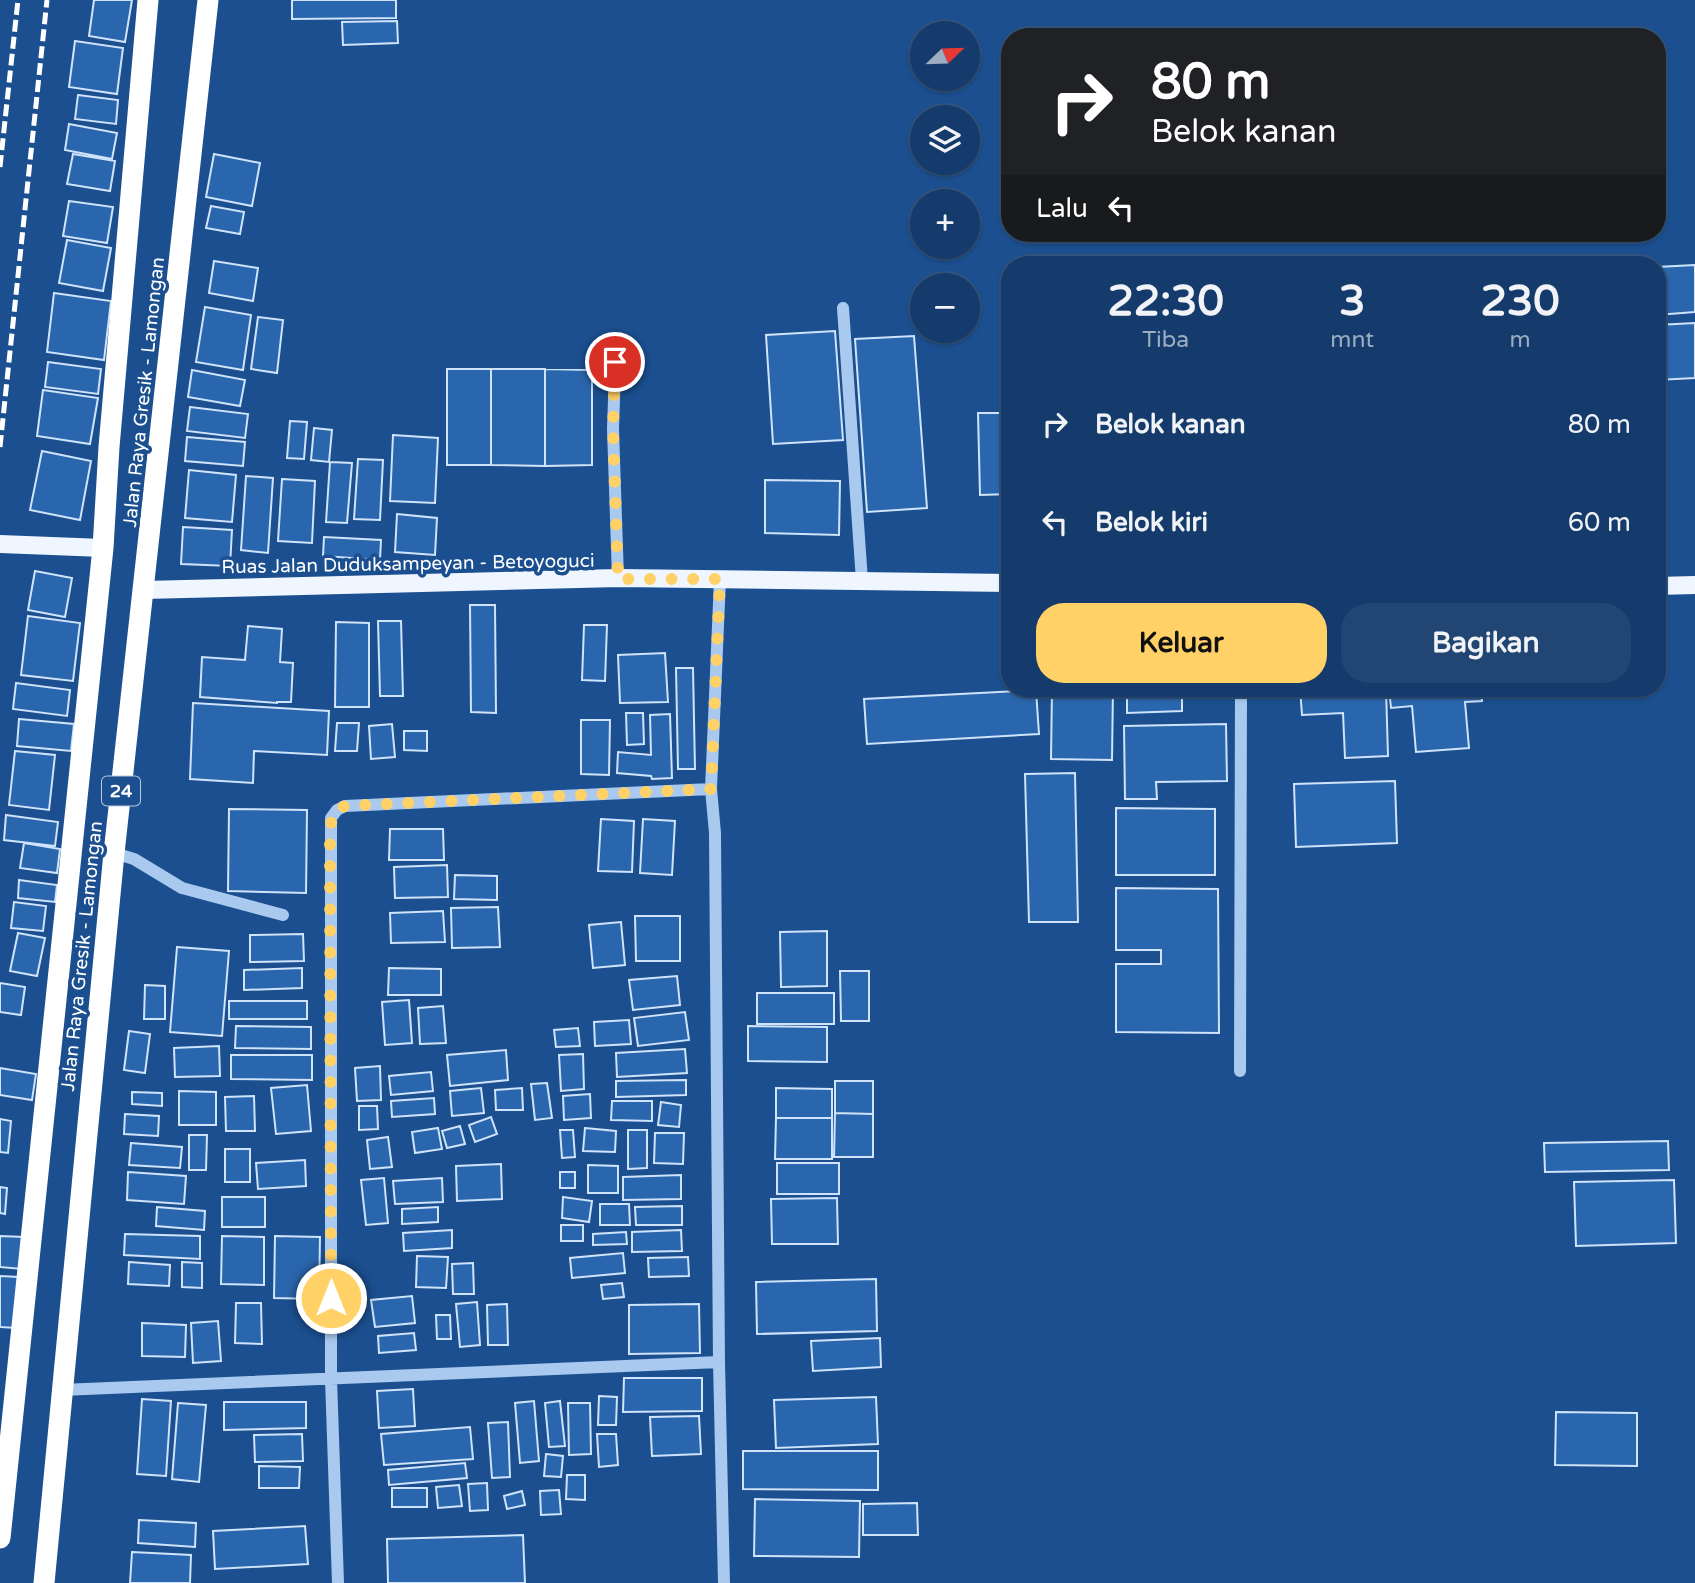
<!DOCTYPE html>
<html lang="id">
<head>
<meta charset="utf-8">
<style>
  body { margin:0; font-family:"Varela Round",sans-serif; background:#214673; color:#f1f3f6; height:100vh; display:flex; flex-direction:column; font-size:26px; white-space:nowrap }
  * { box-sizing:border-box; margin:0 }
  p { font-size:23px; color:#9dadc1 }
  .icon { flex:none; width:38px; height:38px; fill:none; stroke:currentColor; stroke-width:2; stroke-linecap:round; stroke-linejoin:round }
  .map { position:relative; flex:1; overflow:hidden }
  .side { position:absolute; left:1001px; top:256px; width:665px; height:441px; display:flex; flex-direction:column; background:#143b6b; border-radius:28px; box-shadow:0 2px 5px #0004,0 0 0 2px #33557e }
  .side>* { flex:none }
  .top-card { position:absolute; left:1001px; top:28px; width:665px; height:214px; border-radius:28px; box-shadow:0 2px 5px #0004,0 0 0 2px #33557e; background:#202124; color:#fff; overflow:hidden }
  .needle { width:46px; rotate:67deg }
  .controls { position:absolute; left:910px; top:21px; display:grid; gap:14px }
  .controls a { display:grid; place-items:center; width:70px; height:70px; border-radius:50%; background:#143b6b; box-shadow:0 2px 5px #0004,0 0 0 2px #33557e; font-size:35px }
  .pin { position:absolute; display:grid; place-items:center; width:60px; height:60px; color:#fff; margin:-30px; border:4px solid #fff; border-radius:50%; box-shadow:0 2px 7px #0007 }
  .me { position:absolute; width:77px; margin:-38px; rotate:0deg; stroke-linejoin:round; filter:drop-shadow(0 0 5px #0008) }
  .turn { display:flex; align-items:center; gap:24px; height:147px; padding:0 35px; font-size:32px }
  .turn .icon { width:91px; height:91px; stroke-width:2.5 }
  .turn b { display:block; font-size:49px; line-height:60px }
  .then { display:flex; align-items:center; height:66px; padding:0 35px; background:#0003; gap:14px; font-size:26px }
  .eta { display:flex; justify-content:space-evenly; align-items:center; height:119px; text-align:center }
  .eta b { font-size:42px; font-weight:700; line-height:49px }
  .action { display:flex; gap:14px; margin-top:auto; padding:14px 35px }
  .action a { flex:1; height:80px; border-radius:28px; background:#ffd166; color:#111; font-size:28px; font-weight:700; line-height:80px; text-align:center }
  .action a+a { background:#214673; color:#f1f3f6 }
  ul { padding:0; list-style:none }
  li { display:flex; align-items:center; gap:21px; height:98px; padding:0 35px }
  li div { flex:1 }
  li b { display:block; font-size:26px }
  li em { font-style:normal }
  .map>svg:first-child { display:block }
</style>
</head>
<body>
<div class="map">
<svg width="1695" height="1583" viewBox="0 0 1695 1583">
  <rect width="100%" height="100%" fill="#1b4f8f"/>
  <!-- building -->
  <path fill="#2a66ad" stroke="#cfe3fa" stroke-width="2" d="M94 0H132L125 42 89 36Z
    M292 0H396V18L292 19Z
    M397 21 398 43 343 45 342 22Z
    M75 41 123 48 117 94 69 87Z
    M78 95 118 100 116 124 75 119Z
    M69 124 117 133 112 159 65 150Z
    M73 154 115 161 110 191 67 184Z
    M214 154 260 163 252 206 206 197Z
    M69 201 113 207 107 243 63 236Z
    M211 206 244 212 240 234 206 228Z
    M67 240 111 248 103 291 59 283Z
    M214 261 258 268 253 301 209 293Z
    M1695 265V312L1657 315V267Z
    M54 293 111 301 104 360 47 352Z
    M205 307 251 315 243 370 196 362Z
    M258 317 283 320 277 373 251 369Z
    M1695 323V378L1657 380V325Z
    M835 331 843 440 773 444 766 335Z
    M914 336 927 508 867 512 855 339Z
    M48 362 101 369 98 394 45 387Z
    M447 369H491V465H447Z
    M491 369H545V466L491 465Z
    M545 369 592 370V465L545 466Z
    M192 370 245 380 240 406 188 397Z
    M43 390 98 398 90 444 37 436Z
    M190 407 248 414 245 438 187 431Z
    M978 413H1010V494L980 495Z
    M290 421 307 422 304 459 287 458Z
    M314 428 332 430 329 462 311 460Z
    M393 435 438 438 435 503 390 501Z
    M187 437 245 442 243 466 185 461Z
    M42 451 91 461 80 520 30 510Z
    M358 459 383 460 380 520 354 519Z
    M330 462 352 463 347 523 326 522Z
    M189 470 236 475 232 522 185 518Z
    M246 476 273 478 268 553 241 550Z
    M282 479 315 481 312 543 278 541Z
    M765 480 840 481 839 535 765 533Z
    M397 514 437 518 435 555 395 552Z
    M183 527 232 530 230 566 181 564Z
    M324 537 381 540 380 560 323 556Z
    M35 571 72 578 65 617 28 610Z
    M470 605H495L496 713 471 712Z
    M28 616 80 623 73 681 21 675Z
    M378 621H401L403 696H380Z
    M336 622 369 623V707H335Z
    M584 625H607L605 681 582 680Z
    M248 626 282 629 280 662 293 663 291 702H277V703L200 697 202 657 245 660Z
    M665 653 668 702 620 703 618 655Z
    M676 668H693L695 769H678Z
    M16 683 70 690 67 716 13 709Z
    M1052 688H1113L1112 760 1051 759Z
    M1127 688H1226V695L1182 697V711L1127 713Z
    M1300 688H1386L1388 756 1345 758 1343 713 1302 715Z
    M1389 688H1481L1482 701 1465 702 1469 748 1416 752 1412 706 1391 708Z
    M1036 690 1039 734 867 744 864 699Z
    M193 703 329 711 327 755 254 751 253 783 190 779Z
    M626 713H643L644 744 627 745Z
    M670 714 672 778 652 779 651 776 617 773 618 752 651 755 650 715Z
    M19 719 74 724 71 751 17 746Z
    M581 720H610L609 775 581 774Z
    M337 723H359L357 751H335Z
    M392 724 395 757 371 759 369 726Z
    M1226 724 1227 781 1156 782 1157 799H1125L1124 726Z
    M404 731H427V751L404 750Z
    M15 751 55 755 49 810 9 805Z
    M1075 773 1078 922H1029L1025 774Z
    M1395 781 1397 843 1296 847 1294 784Z
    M1116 808 1215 809V875H1116Z
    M229 809 307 810 306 893 228 891Z
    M6 815 58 822 55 846 4 840Z
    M601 819 634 821 632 872 598 871Z
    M643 819 675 821 672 875 640 873Z
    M390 829H443L444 860H389Z
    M24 843 60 849 57 873 20 868Z
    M447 865 448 897 395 898 394 867Z
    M455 875 497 876V900L454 899Z
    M19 880 57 885 55 902 18 898Z
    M1116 888 1218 889 1219 1033 1116 1032V964H1161V950H1116Z
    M14 902 46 906 43 931 11 928Z
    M498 907 500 947 452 948 451 908Z
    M443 911 445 942 391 943 390 913Z
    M635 916H680V961H636Z
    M621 922 625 965 593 968 589 925Z
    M827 931V986L781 987 780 932Z
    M18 933 45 938 37 976 10 971Z
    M303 934 304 961 250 962V935Z
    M177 947 229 951 222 1036 170 1032Z
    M302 968V988L244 990V970Z
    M389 968 441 969V995H388Z
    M840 971H869V1021H841Z
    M677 976 680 1005 633 1010 629 980Z
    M0 983 25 987 21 1015 0 1012Z
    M145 985 165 986V1019H144Z
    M757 993H834V1024H757Z
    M409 1000 412 1043 385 1045 382 1002Z
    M229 1001H307V1019H229Z
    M443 1006 446 1043 420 1044 418 1008Z
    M685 1012 689 1040 638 1046 634 1018Z
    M629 1020 631 1044 595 1046 594 1022Z
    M236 1026 311 1027V1049L235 1048Z
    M748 1026 827 1027V1062L748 1061Z
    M578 1028 580 1046 556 1047 554 1030Z
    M129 1031 150 1034 145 1073 124 1070Z
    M219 1046 220 1076 175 1077 174 1048Z
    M685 1049 687 1073 617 1077 616 1053Z
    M506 1050 508 1080 450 1086 447 1055Z
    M583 1054 584 1089 561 1091 559 1055Z
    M231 1055H312V1080L231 1079Z
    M380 1066 381 1100 357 1101 355 1068Z
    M0 1068 36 1074 32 1100 0 1095Z
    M431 1072 433 1091 391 1095 389 1076Z
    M686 1080V1095L616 1097V1081Z
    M835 1081H873V1114L835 1113Z
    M547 1083 552 1118 535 1120 531 1084Z
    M307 1085 311 1131 276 1134 271 1088Z
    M481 1088 484 1113 452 1116 450 1091Z
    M522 1088 523 1110H496L495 1090Z
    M776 1088 832 1089V1118H776Z
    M179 1091 216 1092V1125H179Z
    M132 1092 162 1093V1106L132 1104Z
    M590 1094 591 1118 564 1120 563 1096Z
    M254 1096 255 1131H226L225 1097Z
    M434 1098 435 1114 392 1117 391 1101Z
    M612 1101H652V1121L611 1120Z
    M661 1102 681 1105 679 1127 658 1125Z
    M359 1106H377L378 1129 359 1130Z
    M835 1113 873 1114V1157H834Z
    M125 1114 159 1116 158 1136 124 1134Z
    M491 1117 497 1134 475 1142 469 1125Z
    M776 1118H832V1159H775Z
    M0 1119 11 1121 8 1153 0 1152Z
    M460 1126 465 1144 447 1148 442 1131Z
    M438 1128 442 1149 415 1153 412 1132Z
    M585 1128 616 1131 615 1152 583 1151Z
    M560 1130H573L575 1157 562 1158Z
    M628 1130H647V1168L628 1169Z
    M655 1133H684L683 1164 654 1163Z
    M189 1135H207L206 1170H189Z
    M388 1137 392 1167 370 1169 367 1140Z
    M1668 1141 1669 1170 1545 1172 1544 1143Z
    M131 1143 182 1147 180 1168 129 1165Z
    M225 1149H250V1182H225Z
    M305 1160 306 1186 258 1189 256 1163Z
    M777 1163H839V1194H777Z
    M501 1164 502 1199 457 1201 456 1166Z
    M588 1165 618 1166V1193H588Z
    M128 1172 186 1176 184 1204 127 1200Z
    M560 1172H575V1188H560Z
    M681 1175V1199L623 1200V1177Z
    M384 1178 388 1223 366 1225 361 1180Z
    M442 1178 443 1202 395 1204 393 1181Z
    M1674 1180 1676 1243 1576 1246 1574 1182Z
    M0 1187 7 1188 5 1214 0 1213Z
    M222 1197H265V1227H222Z
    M563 1197 592 1201 589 1222 562 1218Z
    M837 1198 838 1244H772L771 1199Z
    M600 1204H629L630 1225H600Z
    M682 1206V1225H636L635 1207Z
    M157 1207 205 1211 204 1230 156 1226Z
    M438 1207V1222L402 1224V1209Z
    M561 1225H583V1241H561Z
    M452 1230V1248L404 1251 403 1233Z
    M681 1230 682 1251 632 1252V1232Z
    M626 1232 627 1244 593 1245V1234Z
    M125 1234 200 1236V1259L124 1255Z
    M0 1236 24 1237 22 1269 0 1267Z
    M222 1236 264 1237V1285L221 1284Z
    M275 1236 320 1237 319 1299 274 1298Z
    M623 1253 625 1273 572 1278 570 1258Z
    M417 1256 448 1257 446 1288 416 1287Z
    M688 1257 689 1276 649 1277 648 1258Z
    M129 1262 170 1265 169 1286 128 1284Z
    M182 1262 202 1263V1288L182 1287Z
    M473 1263 474 1294H453L452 1264Z
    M0 1276 19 1277 16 1328 0 1327Z
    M876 1279 877 1331 757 1334 756 1282Z
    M622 1283 624 1297 603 1299 601 1285Z
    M412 1296 415 1323 375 1327 371 1300Z
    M477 1302 480 1345 460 1347 456 1304Z
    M236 1303H261L262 1344 235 1343Z
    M507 1304 508 1345H488L487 1305Z
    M699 1304 700 1353 629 1354V1305Z
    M436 1315H450L451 1339H437Z
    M218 1321 221 1361 193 1363 191 1323Z
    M142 1323 186 1325 185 1357 142 1356Z
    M414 1333 416 1350 379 1353 378 1336Z
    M880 1338 881 1367 813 1371 811 1341Z
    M624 1378H702V1411L623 1412Z
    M413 1389 415 1426 379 1428 377 1391Z
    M599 1396 617 1397 616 1425H598Z
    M876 1397 878 1444 776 1448 774 1400Z
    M142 1399 171 1401 166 1476 137 1474Z
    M534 1401 539 1461 520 1463 515 1403Z
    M560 1401 565 1446 549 1447 545 1403Z
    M224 1402H306V1428L224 1430Z
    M178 1403 206 1405 199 1482 172 1479Z
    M568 1403H590L591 1454 569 1455Z
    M1556 1412 1637 1413V1466L1555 1465Z
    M699 1416 701 1454 652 1456 650 1417Z
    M508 1422 510 1477 492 1478 488 1423Z
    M470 1427 473 1459 384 1465 381 1434Z
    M302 1434 303 1461 255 1462 254 1435Z
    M597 1434H616L618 1465 599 1467Z
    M743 1451H878V1490L743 1489Z
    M546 1454 563 1456 561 1477 544 1476Z
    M465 1463 467 1478 389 1485 388 1470Z
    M259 1466 300 1467 299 1488H259Z
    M567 1475H585V1500L566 1499Z
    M487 1483 488 1510 470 1511 468 1484Z
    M459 1485 462 1506 438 1508 436 1487Z
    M392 1488H427V1507H392Z
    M559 1490 561 1514 541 1515 540 1491Z
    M522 1491 525 1505 507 1509 504 1496Z
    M755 1499 860 1501 859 1557 754 1556Z
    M917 1503 918 1535H863V1504Z
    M139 1520 196 1523 195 1547 138 1543Z
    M305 1526 308 1564 215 1569 213 1531Z
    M523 1535 525 1583H388L387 1539Z
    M132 1552 191 1555 190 1583H130Z"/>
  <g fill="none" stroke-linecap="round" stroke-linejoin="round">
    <!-- minor -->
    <path stroke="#a9c9ee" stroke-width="12" d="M843 308 862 581
      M616 340 613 429 618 578
      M720 579 711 789 715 833 719 1362 724 1583
      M114 853 134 859 182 888 283 915
      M1240 1071 1241 688
      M62 1390 719 1362
      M338 1583 331 1379V818L337 810 345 806 711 789"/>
    <!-- major -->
    <path stroke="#f0f6ff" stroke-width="18" d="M0 544 103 548
      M1657 586 1695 585
      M144 590 618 578 1010 583"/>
    <!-- highway -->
    <path stroke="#fff" stroke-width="21" d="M0 1538 103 548 109 447 148 0
      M44 1583 114 853 208 0"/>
    <!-- rail -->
    <path stroke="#fff" stroke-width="5" stroke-dasharray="12 5" stroke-linecap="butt" d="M0 167 18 0
      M0 447 47 0"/>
  </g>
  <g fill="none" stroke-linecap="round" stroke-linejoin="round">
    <!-- route -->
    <path stroke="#ffd166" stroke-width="12" stroke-dasharray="0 21.6" d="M331 1298 330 835C331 822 331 811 345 806L711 789 720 579H618L613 429 615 362"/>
  </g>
  <g text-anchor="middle" stroke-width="7" stroke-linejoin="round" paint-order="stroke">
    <!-- shield labels -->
    <rect fill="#1b4f8f" stroke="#bbcadd" stroke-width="2" x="102" y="776.5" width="38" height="29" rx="5"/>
    <g font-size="18" font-weight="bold" fill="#fff">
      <text x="121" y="797">24</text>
    </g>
    <!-- street labels -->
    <g font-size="19" fill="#fff" stroke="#1b4f8f">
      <text transform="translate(143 392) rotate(-84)" y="7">Jalan Raya Gresik - Lamongan</text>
      <text transform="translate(408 563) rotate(-1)" y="7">Ruas Jalan Duduksampeyan - Betoyoguci</text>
      <text transform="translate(81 956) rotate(-84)" y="7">Jalan Raya Gresik - Lamongan</text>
    </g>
  </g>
</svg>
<div class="controls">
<a><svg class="needle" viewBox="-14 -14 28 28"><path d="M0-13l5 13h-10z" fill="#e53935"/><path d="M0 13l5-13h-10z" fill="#9dadc1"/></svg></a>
<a><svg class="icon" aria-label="layers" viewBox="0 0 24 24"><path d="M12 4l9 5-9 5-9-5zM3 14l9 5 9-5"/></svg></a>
<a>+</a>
<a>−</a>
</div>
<div class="pin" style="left:615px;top:362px;background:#d93025"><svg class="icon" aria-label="arrive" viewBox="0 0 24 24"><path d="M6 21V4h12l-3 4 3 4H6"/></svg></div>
<svg class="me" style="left:331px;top:1298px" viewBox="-20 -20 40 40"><circle r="17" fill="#ffd166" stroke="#fff" stroke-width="3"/><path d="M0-11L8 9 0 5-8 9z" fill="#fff"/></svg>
<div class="top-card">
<div class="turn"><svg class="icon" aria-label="right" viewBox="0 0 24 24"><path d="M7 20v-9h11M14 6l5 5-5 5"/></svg><div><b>80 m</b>Belok kanan</div></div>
<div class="then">Lalu<svg class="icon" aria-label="left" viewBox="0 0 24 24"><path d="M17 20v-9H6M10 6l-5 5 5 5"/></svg></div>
</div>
<section class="side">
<div class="eta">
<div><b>22:30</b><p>Tiba</p></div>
<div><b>3</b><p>mnt</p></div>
<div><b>230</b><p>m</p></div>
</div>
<ul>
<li><svg class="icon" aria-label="right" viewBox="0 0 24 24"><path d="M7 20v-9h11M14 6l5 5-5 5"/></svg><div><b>Belok kanan</b></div><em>80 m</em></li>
<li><svg class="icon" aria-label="left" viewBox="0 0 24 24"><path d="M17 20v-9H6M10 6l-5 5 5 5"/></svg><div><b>Belok kiri</b></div><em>60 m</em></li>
</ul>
<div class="action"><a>Keluar</a><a>Bagikan</a></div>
</section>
</div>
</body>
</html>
